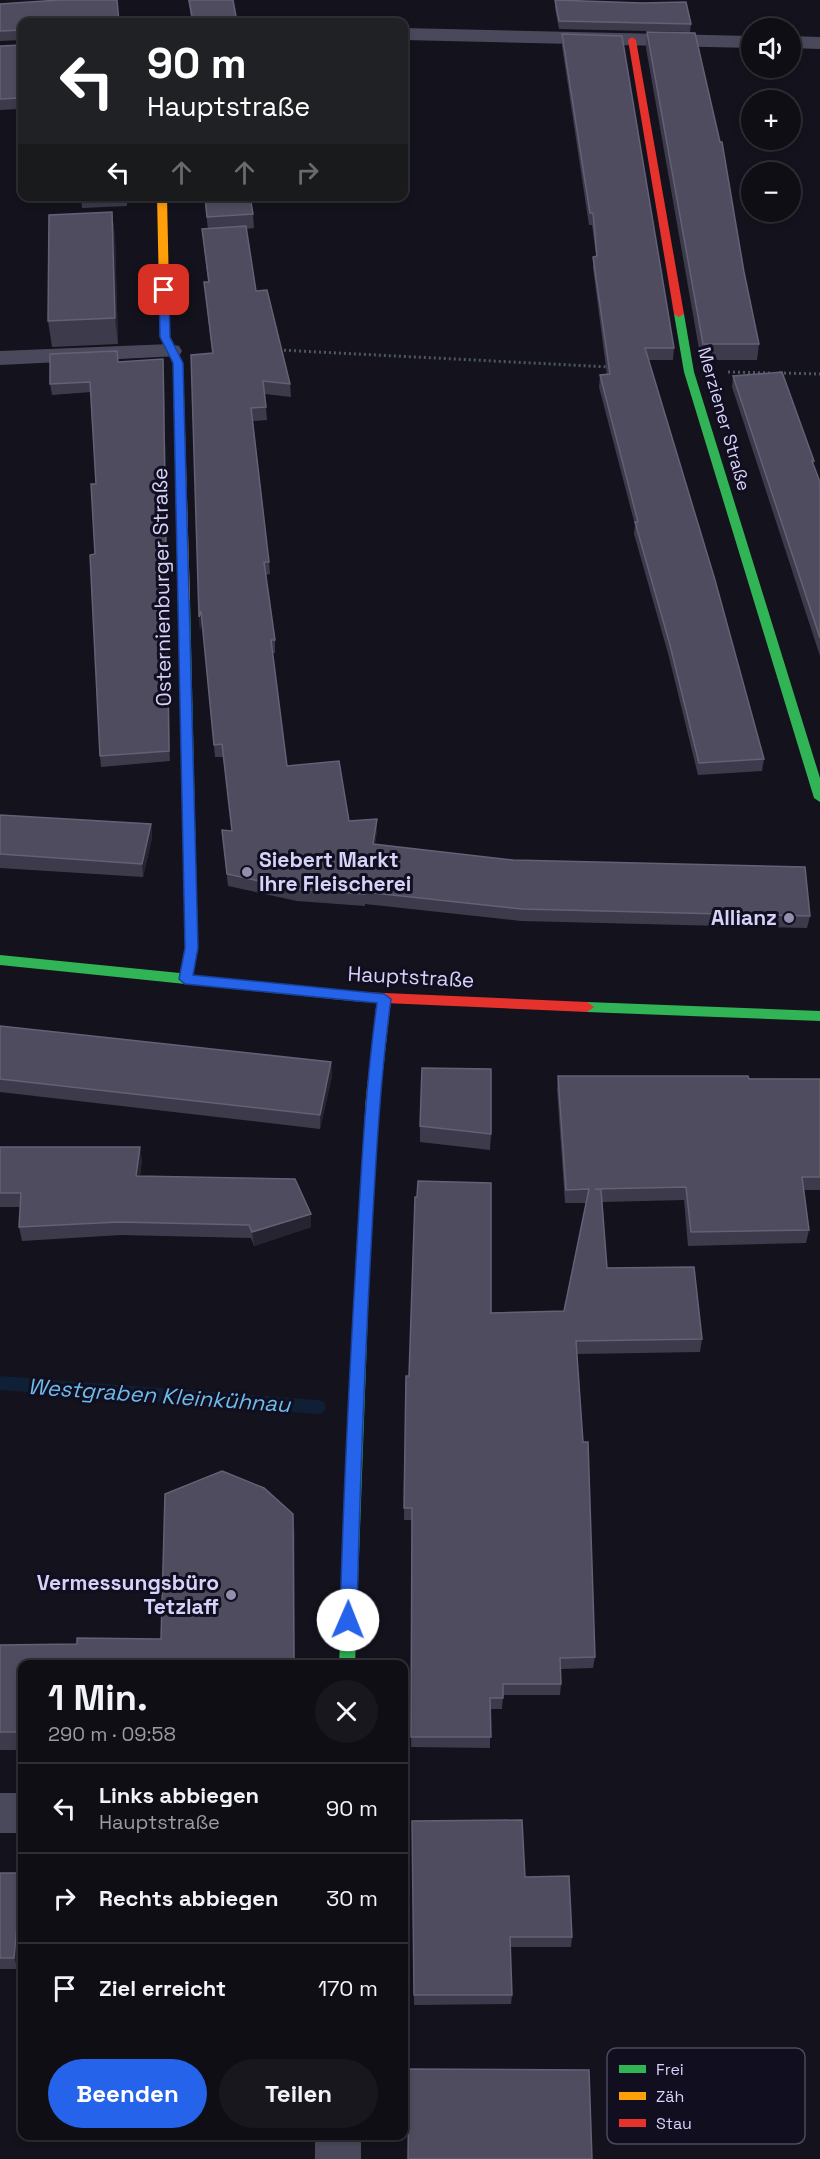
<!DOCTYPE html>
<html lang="de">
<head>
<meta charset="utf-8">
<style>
  body { margin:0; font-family:"Space Grotesk",sans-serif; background:#18171e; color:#f1f3f6; height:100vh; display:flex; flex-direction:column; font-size:22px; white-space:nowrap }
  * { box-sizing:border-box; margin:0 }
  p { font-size:20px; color:#9b9ca0 }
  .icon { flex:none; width:33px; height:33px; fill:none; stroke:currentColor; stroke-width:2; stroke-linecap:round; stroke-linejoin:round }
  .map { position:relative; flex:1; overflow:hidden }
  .drawer { position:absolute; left:18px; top:1660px; width:390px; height:480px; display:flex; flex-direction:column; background:#0f0e15; border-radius:12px; box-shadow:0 3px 9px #0003,0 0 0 2px #2f2e34 }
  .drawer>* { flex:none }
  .top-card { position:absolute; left:18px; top:18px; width:390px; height:183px; border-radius:12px; box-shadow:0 3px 9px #0003,0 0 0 2px #2f2e34; background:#202124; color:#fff; overflow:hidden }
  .controls { position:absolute; left:741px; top:18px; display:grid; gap:12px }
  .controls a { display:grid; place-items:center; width:60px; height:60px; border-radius:50%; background:#0f0e15; box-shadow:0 3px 9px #0003,0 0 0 2px #2f2e34; font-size:30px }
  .pin { position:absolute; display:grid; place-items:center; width:51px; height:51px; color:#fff; margin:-26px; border-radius:12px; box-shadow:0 3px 9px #0006 }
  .me { position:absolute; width:66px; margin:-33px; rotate:1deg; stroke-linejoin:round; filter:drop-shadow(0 0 4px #0008) }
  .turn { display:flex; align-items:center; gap:21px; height:126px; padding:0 30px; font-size:27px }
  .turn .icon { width:78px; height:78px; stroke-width:2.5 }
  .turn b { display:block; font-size:42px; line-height:51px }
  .lanes { display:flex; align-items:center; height:57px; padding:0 30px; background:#0003; justify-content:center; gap:30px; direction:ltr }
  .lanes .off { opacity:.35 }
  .round { display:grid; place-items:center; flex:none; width:63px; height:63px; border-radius:32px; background:#18171e }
  .headline { display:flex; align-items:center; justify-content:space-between; height:102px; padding:0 30px }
  h1 { font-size:36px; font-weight:700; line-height:45px }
  .button { display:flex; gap:12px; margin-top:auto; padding:12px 30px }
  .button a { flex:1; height:69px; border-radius:36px; background:#2563eb; color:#fff; font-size:24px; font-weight:700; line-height:69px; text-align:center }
  .button a+a { background:#18171e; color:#f1f3f6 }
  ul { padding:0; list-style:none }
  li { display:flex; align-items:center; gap:18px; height:90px; padding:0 30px; border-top:2px solid #2f2e34 }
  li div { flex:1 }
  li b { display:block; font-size:22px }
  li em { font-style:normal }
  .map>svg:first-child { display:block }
</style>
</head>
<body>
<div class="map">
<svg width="820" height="2159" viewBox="0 0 820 2159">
  <rect width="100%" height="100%" fill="#14121c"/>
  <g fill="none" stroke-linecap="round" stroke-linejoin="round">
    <!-- stream -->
    <path fill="#0f2036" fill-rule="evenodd" d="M0 1376 318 1400 324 1402 326 1407 324 1412 318 1414 0 1390Z"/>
    <!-- path -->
    <path stroke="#4b5862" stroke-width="3" stroke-dasharray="2 3" stroke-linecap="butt" d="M279 350 610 367
      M728 372 772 373
      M779 373 820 374"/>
    <!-- street -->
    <path fill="#4a495b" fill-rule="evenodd" d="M404 28 752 36V48L404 40Z
      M790 36 820 37V49L790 48Z
      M170 344 179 346 182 351 179 356 0 365V351Z
      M0 1793H22V1833H0Z
      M315 2136H361V2159H315Z"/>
    <!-- fast -->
    <path fill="#30b455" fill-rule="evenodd" d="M679 311 684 314 694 372 820 778V802L814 798 684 372 674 314Z
      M184 595 190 599 198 948 192 975 362 992 367 994 369 997 367 1000 362 1002 0 965V955L180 973 186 948 178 599Z
      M587 1002 820 1011V1021L587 1012 580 1007Z
      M363 1251 368 1253 370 1257 355 1665H339L356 1257 358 1253Z"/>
    <!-- slow -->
    <path fill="#ff9f0a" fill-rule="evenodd" d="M157 196H167L170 337 183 363 190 599 184 603 178 599 173 363 160 337Z
      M384 994 391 999 380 1097 370 1257 368 1261 363 1263 358 1261 356 1257 366 1097 377 999Z"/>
    <!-- jam -->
    <path fill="#e5322d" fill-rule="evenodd" d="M632 37 636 40 684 314 679 317 674 314 628 40Z
      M362 992 587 1002 594 1007 587 1012 362 1002 355 997Z"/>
  </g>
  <!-- wall -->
  <path fill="#3d3b4b" d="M188 0H233L237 22H192Z
    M555 0 642 3 691 24 690 32 559 29 555 8Z
    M0 4 22 22V132H21L19 109 0 110V46L22 45V40L0 41Z
    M647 32 744 272 759 344 757 360H701L646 48Z
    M562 34 674 348 673 360H649L764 759 762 771 698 775 669 657 634 534 635 525 599 387 600 375H607L593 268V257L596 256 592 225H589L562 46Z
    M81 196H127V206L82 208Z
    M204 196H250L253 214 254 228 246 229 256 291 290 384 291 397 265 394 267 420 253 421 269 562 270 574 265 575 275 640V653H272L287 766 349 821 377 831 375 844 810 916 807 928 521 921 365 904V906L297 901 228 886 222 830 232 831 224 757H215L202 624 200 630 199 617 212 353 204 282H208L202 229H208Z
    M112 212 115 237 118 344 52 347 48 321Z
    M163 359 164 369 170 761 101 767 100 756 95 554 96 484 91 392 52 395 50 384 118 362Z
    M733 376 814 461 813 464 820 482V656L732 387Z
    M0 815 151 824 152 838 143 877 0 868Z
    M0 1026 331 1062 332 1076 320 1129 0 1092Z
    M558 1076 820 1079V1190H804L809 1230 806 1243 688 1246 684 1200 602 1202 607 1268 702 1339 700 1352 577 1354 595 1657 593 1668 561 1669V1684L560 1695H503L502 1709H490V1748L411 1747 412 1520H404L406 1376H409L491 1313 564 1311 587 1203H565L557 1089Z
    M420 1126 491 1134 490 1150 420 1142Z
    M0 1147 142 1160 140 1176 311 1214V1227L254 1246 251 1238 121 1235 22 1241 19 1227 20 1207H0Z
    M295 1534V1665H22V1750H0V1645L77 1644 161 1639Z
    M412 1821 525 1877 572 1937 571 1947H510L512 1995 511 2004 414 2005Z
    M0 1873H22V1923L18 1969H0Z"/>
  <!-- shaded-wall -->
  <path fill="#262430" d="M112 212 115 237 118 344 115 318Z
    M163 359 164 369 170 761 169 751Z
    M201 611 202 624 200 630 199 617Z
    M377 819V831L373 857V844Z
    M151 824 152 838 143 877 142 864Z
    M331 1062 332 1076 320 1129V1115Z
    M140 1147 142 1160 138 1190 136 1176Z
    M311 1214V1227L254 1246 252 1232Z
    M293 1514 295 1534V1665H294Z
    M22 1873V1923L18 1969 14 1958Z"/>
  <!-- building -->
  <path fill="#4e4c5e" stroke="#636176" stroke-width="1.5" d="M59 0H117L119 22H22V121H19L18 98 0 99V46L22 45V30L0 31V4Z
    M189 0H233L237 22H193Z
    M555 0 642 3 686 2 691 24 559 21Z
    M647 32 695 33 720 142H722L744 272 759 344H703Z
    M562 34 622 36 674 348H645L715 580 764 759 699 763 670 645 635 522H638L600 375 610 374 593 257 597 256 593 213H590Z
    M205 196H250L253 214 207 217Z
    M112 212 115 318 48 321 49 215Z
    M246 226 256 291 267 290 290 384 263 381 266 407 251 408 269 562H264L275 640H271L287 766 339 761 349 821 377 819 373 844 513 860 805 867 810 916 522 909 365 892V894L296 889 227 874 222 830 232 831 222 744 214 745 201 611 199 617 191 355 213 353 204 282H209L202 229Z
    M117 351 118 362 163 359 169 751 100 756 90 555 95 554 91 484H96L90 382 50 384V354Z
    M782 372 814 461H812L820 482V638L733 376Z
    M0 815 151 824 142 864 0 854Z
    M0 1026 331 1062 320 1115 0 1079Z
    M422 1068 491 1069V1134L420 1126Z
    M558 1076H748L749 1079H820V1177H802L809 1230 691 1232 686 1187 595 1189 601 1190 607 1268 694 1267 702 1339 576 1341 583 1442H588L595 1657 560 1658 561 1684H503V1698H490L491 1737H411L412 1508H404L406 1376H409L415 1197H417L418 1181 491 1183V1313L564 1311 589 1189 566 1190Z
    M0 1147H140L136 1176 295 1179 311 1214 252 1232 249 1225 119 1222 19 1227 21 1193H0Z
    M222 1471 264 1488 293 1514 294 1665H22V1732H0V1645L77 1644V1638L161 1639 165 1494Z
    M522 1820 525 1877 569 1876 572 1937H510L512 1995H414L412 1821Z
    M0 1873H22L14 1958H0Z
    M409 2069 589 2070 592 2159H408Z"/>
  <!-- route -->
  <path fill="#2563eb" stroke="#184099" stroke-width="1.5" d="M164 287 169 290 170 337 183 363 198 948 193 975 384 994 391 999C379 1087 375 1177 370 1266 364 1384 359 1502 357 1620L354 1626 348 1628 343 1626 340 1620C343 1501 349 1381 356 1261 361 1175 365 1089 377 1003L185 984 179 979 185 948 173 363 160 337 159 290Z"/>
  <!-- markers -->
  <g fill="#918fac" stroke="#110f1f" stroke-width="2">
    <circle cx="247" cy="872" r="6"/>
    <circle cx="789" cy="918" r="6"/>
    <circle cx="231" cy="1595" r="6"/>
  </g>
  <g text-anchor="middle" stroke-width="6" stroke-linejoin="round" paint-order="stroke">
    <!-- far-street labels -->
    <g font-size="18" fill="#d5d3fa" stroke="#110f1f">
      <text transform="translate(724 419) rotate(74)" y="6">Merziener Straße</text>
    </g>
    <!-- street labels -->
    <g font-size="21" fill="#d5d3fa" stroke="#110f1f">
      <text transform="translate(162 587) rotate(-91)" y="7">Osternienburger Straße</text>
      <text transform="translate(411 977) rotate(3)" y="7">Hauptstraße</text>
    </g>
    <!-- poi labels -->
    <g font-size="21" font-weight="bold" fill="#d5d3fa" stroke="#110f1f" text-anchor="end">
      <text x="259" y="867" text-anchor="start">Siebert Markt<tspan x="259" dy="24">Ihre Fleischerei</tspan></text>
      <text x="777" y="925">Allianz</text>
      <text x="219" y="1590">Vermessungsbüro<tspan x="219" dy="24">Tetzlaff</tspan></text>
    </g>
    <!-- water labels -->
    <g font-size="22" font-style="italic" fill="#6ebced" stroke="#110f1f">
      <text transform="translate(159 1395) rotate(4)" y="8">Westgraben Kleinkühnau</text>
    </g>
  </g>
  <!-- legend -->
  <rect x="607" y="2048" width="198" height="96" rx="9" fill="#110f1f" stroke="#4c4a61" stroke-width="1.5"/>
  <rect x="619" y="2065" width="27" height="8" fill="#30b455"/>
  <rect x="619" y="2092" width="27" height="8" fill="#ff9f0a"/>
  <rect x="619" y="2119" width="27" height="8" fill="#e5322d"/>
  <g font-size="16" fill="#d5d3fa">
    <text x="656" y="2075">Frei</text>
    <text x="656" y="2102">Zäh</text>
    <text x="656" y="2129">Stau</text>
  </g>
</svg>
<div class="controls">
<a><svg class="icon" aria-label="sound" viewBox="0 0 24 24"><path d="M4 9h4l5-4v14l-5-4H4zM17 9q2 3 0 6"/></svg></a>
<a>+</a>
<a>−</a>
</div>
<div class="pin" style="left:164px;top:290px;background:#d93025"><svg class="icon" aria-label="arrive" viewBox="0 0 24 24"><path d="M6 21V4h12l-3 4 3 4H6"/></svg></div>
<svg class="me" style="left:348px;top:1620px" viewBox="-20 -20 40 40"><circle r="19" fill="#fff"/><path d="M0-13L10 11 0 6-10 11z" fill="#2563eb"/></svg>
<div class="top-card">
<div class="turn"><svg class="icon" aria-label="left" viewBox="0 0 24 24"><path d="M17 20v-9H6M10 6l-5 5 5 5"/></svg><div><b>90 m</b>Hauptstraße</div></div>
<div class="lanes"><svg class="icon" aria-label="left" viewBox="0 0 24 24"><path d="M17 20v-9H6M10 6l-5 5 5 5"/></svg><svg class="icon off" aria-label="ahead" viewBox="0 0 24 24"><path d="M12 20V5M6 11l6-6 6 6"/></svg><svg class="icon off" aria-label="ahead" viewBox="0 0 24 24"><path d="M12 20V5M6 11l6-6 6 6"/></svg><svg class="icon off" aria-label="right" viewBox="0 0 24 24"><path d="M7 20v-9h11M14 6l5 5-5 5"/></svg></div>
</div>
<section class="drawer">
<div class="headline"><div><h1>1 Min.</h1><p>290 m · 09:58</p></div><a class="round"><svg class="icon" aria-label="close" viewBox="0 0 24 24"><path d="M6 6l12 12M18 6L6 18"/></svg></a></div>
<ul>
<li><svg class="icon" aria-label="left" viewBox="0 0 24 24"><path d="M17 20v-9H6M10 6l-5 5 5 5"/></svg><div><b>Links abbiegen</b><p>Hauptstraße</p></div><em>90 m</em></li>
<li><svg class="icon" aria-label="right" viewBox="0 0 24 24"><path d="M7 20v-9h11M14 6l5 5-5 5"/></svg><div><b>Rechts abbiegen</b></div><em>30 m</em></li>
<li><svg class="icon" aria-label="arrive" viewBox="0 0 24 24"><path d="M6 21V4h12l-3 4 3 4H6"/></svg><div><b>Ziel erreicht</b></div><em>170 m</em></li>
</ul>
<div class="button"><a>Beenden</a><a>Teilen</a></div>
</section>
</div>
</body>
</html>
